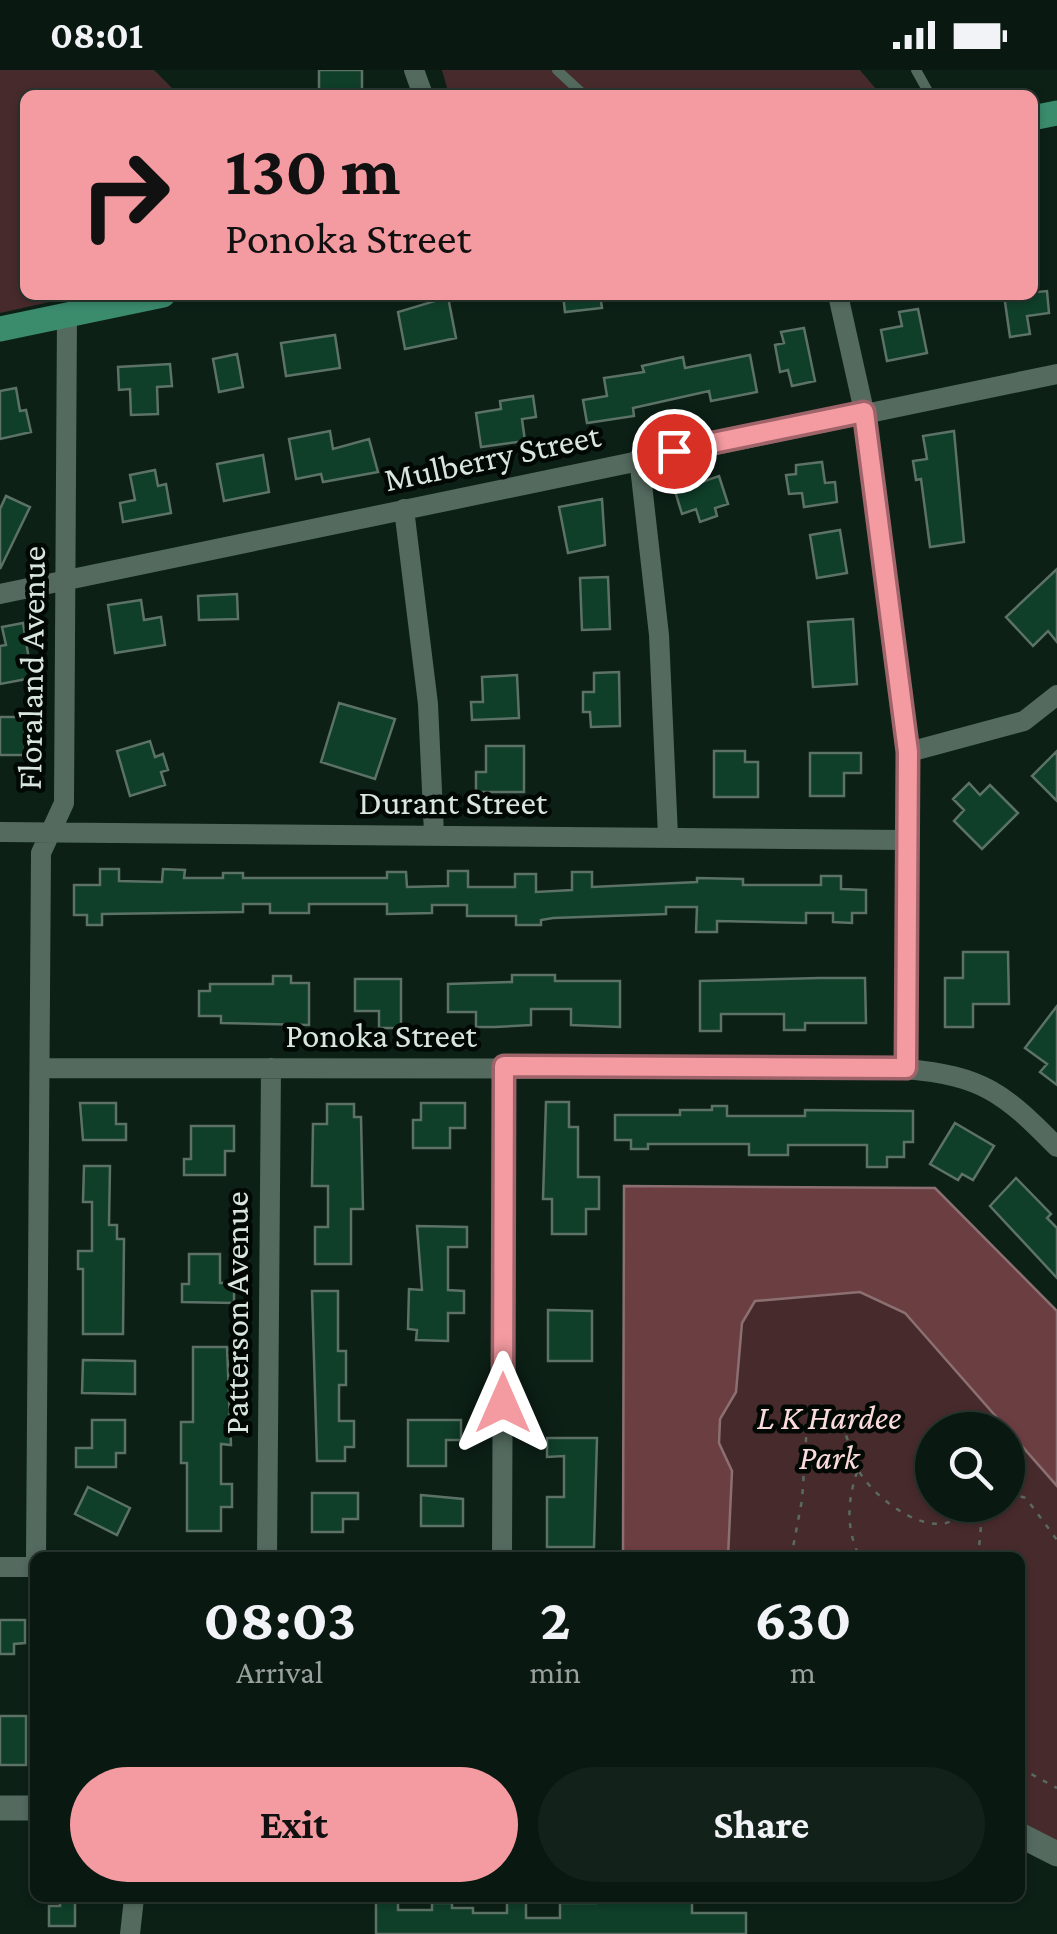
<!DOCTYPE html>
<html lang="en">
<head>
<meta charset="utf-8">
<style>
  body { margin:0; font-family:"Crimson Pro",serif; background:#122119; color:#f1f3f6; height:100vh; display:flex; flex-direction:column; font-size:38px; white-space:nowrap }
  * { box-sizing:border-box; margin:0 }
  p { font-size:32px; color:#99a09f }
  .icon { flex:none; width:55px; height:55px; fill:none; stroke:currentColor; stroke-width:2; stroke-linecap:round; stroke-linejoin:round }
  .map { position:relative; flex:1; overflow:hidden }
  .side { position:absolute; left:30px; top:1482px; width:995px; height:350px; display:flex; flex-direction:column; background:#091810; border-radius:15px; box-shadow:0 2px 8px #0004,0 0 0 2px #293730 }
  .side>* { flex:none }
  .banner { position:absolute; left:20px; top:20px; width:1018px; height:210px; border-radius:15px; box-shadow:0 2px 8px #0004,0 0 0 2px #293730; background:#f49aa1; color:#111; overflow:hidden }
  .fabs { position:absolute; left:915px; top:1342px; display:grid; gap:20px }
  .fabs a { display:grid; place-items:center; width:110px; height:110px; border-radius:50%; background:#091810; box-shadow:0 2px 8px #0004,0 0 0 2px #293730; font-size:50px }
  .pin { position:absolute; display:grid; place-items:center; width:85px; height:85px; color:#fff; margin:-42px; border:5px solid #fff; border-radius:50%; box-shadow:0 2px 10px #0007 }
  .me { position:absolute; width:110px; margin:-55px; rotate:0deg; stroke-linejoin:round; filter:drop-shadow(0 0 8px #0008) }
  .turn { display:flex; align-items:center; gap:35px; height:210px; padding:0 40px; font-size:45px }
  .turn .icon { width:130px; height:130px; stroke-width:2.5 }
  .turn b { display:block; font-size:70px; line-height:85px }
  .eta { display:flex; justify-content:space-evenly; align-items:center; height:170px; text-align:center }
  .eta b { font-size:60px; font-weight:700; line-height:70px }
  .primary-button { display:flex; gap:20px; margin-top:auto; padding:20px 40px }
  .primary-button a { flex:1; height:115px; border-radius:60px; background:#f49aa1; color:#111; font-size:40px; font-weight:700; line-height:115px; text-align:center }
  .primary-button a+a { background:#122119; color:#f1f3f6 }
  .status { display:flex; justify-content:space-between; align-items:center; height:70px; padding:0 50px; background:#091810; direction:ltr }
  .status svg { height:28px; fill:currentColor }
  .map>svg:first-child { display:block }
</style>
</head>
<body>
<div class="status"><b>08:01</b><svg viewBox="0 0 49 12"><path d="M0 12V9h3v3zM5 12V6h3v6zM10 12V3h3v9zM15 12V0h3v12zM26 1h20v11H26zM47 4h2v5h-2z"/></svg></div>
<div class="map">
<svg width="1057" height="1864" viewBox="0 0 1057 1864">
  <rect width="100%" height="100%" fill="#0c2016"/>
  <!-- green -->
  <path fill="#472a2c" fill-rule="evenodd" d="M0 0H154L179 25H25V225H81L0 243Z
    M442 0H860L881 25H449Z
    M860 1222 906 1243 1057 1416V1771L1020 1751V1488L728 1487 732 1402 719 1373 720 1349 736 1322 742 1253 755 1231ZM932 1360H1008V1435H932Z"/>
  <!-- water -->
  <path fill="#6b3e42" stroke="#8c7071" stroke-width="2.5" d="M624 1116 935 1118 1057 1241V1416L905 1243 860 1222 755 1231 742 1253 736 1322 720 1349 719 1373 732 1401 728 1487H623Z"/>
  <!-- building -->
  <path fill="#0f3e29" stroke="#5c7266" stroke-width="2.5" d="M319 0H362V25H319Z
    M1047 221 1049 243 1027 246 1030 264 1010 267 1004 225Z
    M563 225H600L602 238 565 242Z
    M448 227 456 268 405 279 398 242Z
    M918 239 927 283 887 291 881 260 902 256 899 242Z
    M804 258 815 311 792 316 788 300 780 302 775 275 784 273 781 262Z
    M335 265 340 298 286 306 281 273Z
    M237 284 243 317 219 322 213 289Z
    M750 285 757 322 711 331 709 321 633 338 634 346 587 353 583 330 607 326 604 308 644 302 642 296 683 287 685 298Z
    M170 294 172 316 157 317 158 344 131 345 130 319 119 320 118 297Z
    M16 318 20 341 26 340 31 362 0 369V321Z
    M533 326 536 347 522 349 525 371 481 377 476 343 501 339 500 331Z
    M330 361 333 379 369 369 378 402 323 412 321 404 296 409 289 369Z
    M954 361 964 472 930 477 921 409 916 410 913 391 927 389 923 366Z
    M263 385 269 422 224 431 217 394Z
    M822 392 825 413 835 412 837 432 804 437 802 423 789 424 786 405 796 404V395Z
    M155 400 158 416 166 414 171 443 123 452 120 433 135 430 130 405Z
    M719 406 728 434 715 438 717 446 700 452 696 439 682 444 675 421Z
    M6 426 30 437 0 499V439Z
    M602 429 605 475 568 483 559 437Z
    M840 460 847 503 817 508 810 465Z
    M1057 499V572L1048 561 1033 576 1006 547Z
    M608 507 610 559 582 560 580 508Z
    M237 524 238 549 199 550 198 526Z
    M141 530 144 550 161 547 165 575 115 583 108 535Z
    M853 549 857 614 813 617 808 552Z
    M23 553 32 608 0 614V576L6 575 2 557Z
    M619 602 620 656 591 657 590 642H583V622H594V603Z
    M517 605 519 648 472 650 471 632H483L482 607Z
    M339 633 395 649 375 709 321 692Z
    M0 647H25V685H0Z
    M150 671 155 687 163 684 168 700 161 702 165 715 130 726 117 681Z
    M486 676H524V722H476V702H486Z
    M714 681H745V692H758V727H714Z
    M1057 681V731L1032 706Z
    M810 683H861V703H844V726H810Z
    M969 713 980 725 990 715 1018 743 982 779 954 751 964 740 953 729Z
    M100 799H119V811L162 812 163 799 185 800 184 808H223V803H243V808H387V802H406L407 817 448 816V801H468V817H515V804H536V822L572 820V802H592V817L697 812V808L743 809V815H821V806H841V819L866 820V843H852V853L833 852V843H806V853L717 851V862H696L697 837H666V844L553 848 541 850V855H516V846H467V835H432V843L387 844V834H309V843H270V834H243V842L102 844V855H87V845H74V815H100Z
    M963 882H1008L1009 934H973V957H945V908H963Z
    M512 905H555V911H620V957L571 955V939H531V955L495 957H476V942H448V914L512 912Z
    M273 906H291V913H309V955L221 953V946H199V921H210V914H273Z
    M819 908H865L866 953H805V960H784V944H721V961H700V911Z
    M355 909H401V958H379V941H355Z
    M1057 936V1015L1040 1002 1047 994 1025 978Z
    M546 1032H569V1057H578V1107H599V1139H586V1164H552V1129H543Z
    M80 1033H116V1054H126V1070H83Z
    M421 1033H465V1058H450V1078H413V1050H421Z
    M327 1034H354V1047H361L363 1139H351V1194H315V1157H328V1116H312L313 1054H327Z
    M712 1036H727V1046H805V1040L913 1041V1072H904V1087H887V1097H867V1075H788V1085H749V1074H648V1079H631V1070H615V1045H680V1040H712Z
    M955 1053 994 1076 973 1110 962 1104 958 1110 930 1094Z
    M191 1056H234V1081H225V1105H184V1089H191Z
    M84 1096H110L109 1155H117V1169H124L123 1264H83V1199H78V1181H92V1132H83Z
    M1016 1108 1051 1144 1047 1148 1057 1158V1208L990 1136Z
    M417 1156 467 1157V1177H448V1220L464 1221V1243H448V1271L416 1270 417 1260 408 1259 409 1219 422 1220Z
    M189 1184H220V1213H234V1233L182 1232V1214H189Z
    M312 1221H338V1281H346V1315H339V1351H354V1377H345V1391H317Z
    M548 1240 592 1241V1291H548Z
    M193 1277H227L231 1375 221 1374V1414H232V1437H221V1461H187V1393H181V1352H193Z
    M83 1290 135 1291V1324L82 1323Z
    M92 1350H125V1383H116V1397H76V1378H92Z
    M408 1350H461V1370H446V1396H408Z
    M547 1368H597L594 1477H547V1427H564V1386L547 1387Z
    M88 1417 130 1438 117 1465 75 1444Z
    M312 1423H358V1449H343V1462H312Z
    M421 1425 463 1429V1456H421Z
    M0 1550H25V1573L14 1574V1584H0Z
    M0 1646H26V1695H0Z
    M60 1828H75V1856H49V1836H60Z
    M507 1828H526V1848H560V1833H596V1828H692V1843H746V1864H376V1832H398V1840H432V1833H452V1838H473V1843H507Z"/>
  <g fill="none" stroke-linecap="round" stroke-linejoin="round">
    <!-- path -->
    <path stroke="#596a61" stroke-width="2.5" stroke-dasharray="5 8" stroke-linecap="butt" d="M857 1402C847 1432 846 1459 860 1488
      M1008 1423 1026 1428 1057 1470
      M791 1488 802 1430 807 1355 819 1340 828 1339C846 1353 848 1375 856 1395 867 1422 915 1460 946 1453 958 1450 970 1441 982 1435
      M978 1488 983 1435
      M1020 1698 1057 1718"/>
    <!-- service -->
    <path stroke="#546a5e" stroke-width="10" d="M557 0 584 25
      M916 0 930 25"/>
    <!-- minor -->
    <path stroke="#546a5e" stroke-width="20" d="M414 0 423 25
      M838 225 864 341 909 682 906 999
      M639 388 659 565 668 766
      M404 439 428 634 434 764
      M0 524 1057 304
      M909 682 1024 651 1057 625
      M0 762 905 770
      M40 998 906 999C983 1006 1004 1023 1057 1077
      M36 1488 41 783 64 733 67 245
      M267 1488 271 998
      M502 1488 504 997
      M0 1497H35
      M130 1864 134 1828"/>
    <!-- tertiary -->
    <path stroke="#546a5e" stroke-width="25" d="M0 1738H35
      M1020 1765 1057 1784"/>
    <!-- secondary -->
    <path stroke="#3b8b6d" stroke-width="25" d="M1032 48 1057 43
      M0 259 163 225"/>
  </g>
  <g fill="none" stroke-linecap="round" stroke-linejoin="round">
    <!-- route casing -->
    <g stroke="#9f6469" stroke-width="25">
      <path id="route" d="M503 1333 504 996 906 998 908 682 864 342 674 381"/>
    </g>
    <!-- route -->
    <use href="#route" stroke="#f49aa1" stroke-width="18"/>
  </g>
  <g text-anchor="middle" stroke-width="9" stroke-linejoin="round" paint-order="stroke">
    <!-- street labels -->
    <g font-size="35" fill="#d9e6de" stroke="#020804">
      <text transform="translate(492 387) rotate(-12)" y="12">Mulberry Street</text>
      <text transform="translate(31 598) rotate(-89)" y="12">Floraland Avenue</text>
      <text x="453" y="744">Durant Street</text>
      <text x="381" y="977">Ponoka Street</text>
      <text transform="translate(236 1243) rotate(-90)" y="12">Patterson Avenue</text>
    </g>
    <!-- park labels -->
    <g font-size="35" font-style="italic" fill="#fcdbdc" stroke="#020804">
      <text x="829" y="1359">L K Hardee<tspan x="829" dy="40">Park</tspan></text>
    </g>
  </g>
</svg>
<div class="fabs">
<a><svg class="icon" aria-label="search" viewBox="0 0 24 24"><circle cx="10" cy="10" r="6"/><path d="M15 15l6 6"/></svg></a>
</div>
<div class="pin" style="left:674px;top:381px;background:#d93025"><svg class="icon" aria-label="arrive" viewBox="0 0 24 24"><path d="M6 21V4h12l-3 4 3 4H6"/></svg></div>
<svg class="me" style="left:503px;top:1333px" viewBox="-20 -20 40 40"><path d="M0-17L14 15 0 8-14 15z" fill="#f49aa1" stroke="#fff" stroke-width="4"/></svg>
<div class="banner">
<div class="turn"><svg class="icon" aria-label="right" viewBox="0 0 24 24"><path d="M7 20v-9h11M14 6l5 5-5 5"/></svg><div><b>130 m</b>Ponoka Street</div></div>
</div>
<section class="side">
<div class="eta">
<div><b>08:03</b><p>Arrival</p></div>
<div><b>2</b><p>min</p></div>
<div><b>630</b><p>m</p></div>
</div>
<div class="primary-button"><a>Exit</a><a>Share</a></div>
</section>
</div>
</body>
</html>
